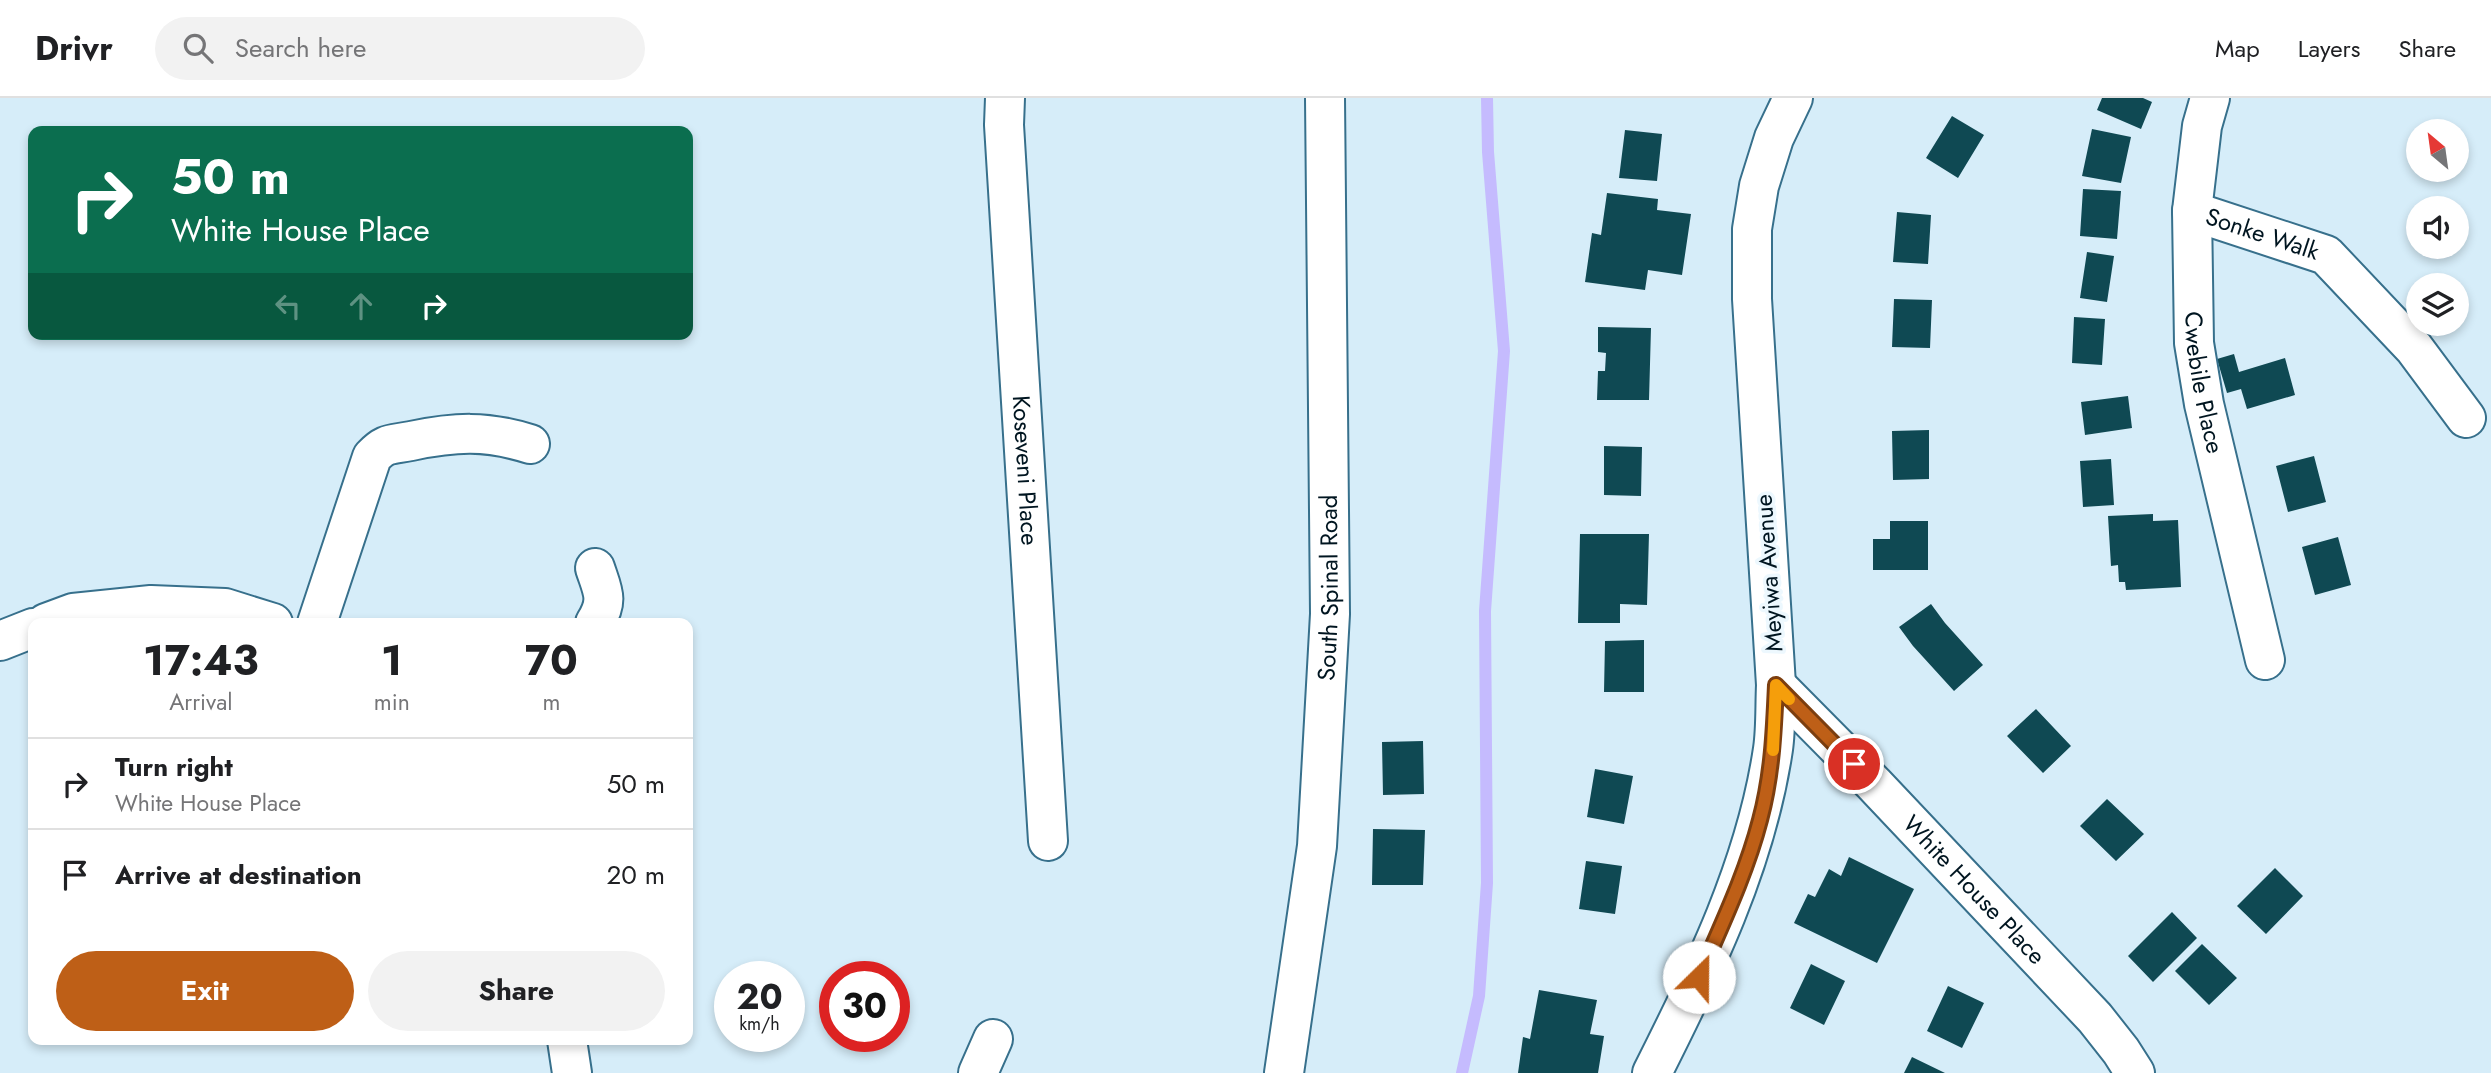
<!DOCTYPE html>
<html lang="en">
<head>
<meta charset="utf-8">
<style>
  body { margin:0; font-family:Jost,sans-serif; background:#f2f2f2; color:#202124; height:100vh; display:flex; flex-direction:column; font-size:26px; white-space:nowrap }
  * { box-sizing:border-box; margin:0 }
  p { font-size:23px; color:#757577 }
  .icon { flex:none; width:38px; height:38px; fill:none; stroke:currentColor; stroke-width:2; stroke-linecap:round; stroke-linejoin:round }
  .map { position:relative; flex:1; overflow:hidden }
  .panel { position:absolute; left:28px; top:520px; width:665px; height:427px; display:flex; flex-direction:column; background:#fff; border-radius:14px; box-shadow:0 4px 10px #0003 }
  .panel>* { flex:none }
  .top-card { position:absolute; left:28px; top:28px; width:665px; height:214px; border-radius:14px; box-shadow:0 4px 10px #0003; background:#0b6e4f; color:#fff; overflow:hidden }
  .needle { width:46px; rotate:331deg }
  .buttons { position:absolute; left:2406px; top:21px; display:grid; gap:14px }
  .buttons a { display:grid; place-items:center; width:63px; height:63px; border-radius:50%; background:#fff; box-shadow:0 4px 10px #0003; font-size:35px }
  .speed { position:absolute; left:714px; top:863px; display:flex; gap:14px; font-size:35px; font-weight:700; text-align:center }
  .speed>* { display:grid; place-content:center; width:91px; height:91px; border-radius:50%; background:#fff; box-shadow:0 4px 10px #0003; line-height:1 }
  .speed small { font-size:18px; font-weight:400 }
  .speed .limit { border:10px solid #d22; background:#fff; color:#111 }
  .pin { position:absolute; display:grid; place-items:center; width:60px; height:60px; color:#fff; margin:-30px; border:4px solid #fff; border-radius:50%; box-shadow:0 2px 7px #0007 }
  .me { position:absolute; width:77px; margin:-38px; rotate:23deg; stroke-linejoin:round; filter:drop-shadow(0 0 5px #0008) }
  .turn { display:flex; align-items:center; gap:24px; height:147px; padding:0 28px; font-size:32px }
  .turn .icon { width:91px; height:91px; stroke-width:2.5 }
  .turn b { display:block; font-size:49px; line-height:60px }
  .lanes { display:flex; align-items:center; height:66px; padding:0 28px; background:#0003; justify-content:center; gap:35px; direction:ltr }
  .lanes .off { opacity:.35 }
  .eta { display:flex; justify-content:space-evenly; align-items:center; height:119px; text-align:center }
  .eta b { font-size:42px; font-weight:700; line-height:49px }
  .cta { display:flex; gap:14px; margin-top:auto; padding:14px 28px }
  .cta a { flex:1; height:80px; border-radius:42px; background:#be5f17; color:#fff; font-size:28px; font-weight:700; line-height:80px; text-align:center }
  .cta a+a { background:#f2f2f2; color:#202124 }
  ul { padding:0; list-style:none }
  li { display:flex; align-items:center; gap:21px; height:91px; padding:0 28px; border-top:2px solid #e0e0e0 }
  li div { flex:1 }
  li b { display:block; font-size:26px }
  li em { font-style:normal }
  header { display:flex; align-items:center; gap:42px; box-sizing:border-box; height:98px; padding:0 35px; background:#fff; border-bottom:2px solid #e0e0e0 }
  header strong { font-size:33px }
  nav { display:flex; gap:38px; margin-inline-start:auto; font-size:24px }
  .search { width:490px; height:63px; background:#f2f2f2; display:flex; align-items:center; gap:18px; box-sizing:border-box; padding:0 24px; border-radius:38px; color:#757577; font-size:26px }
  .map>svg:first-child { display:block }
</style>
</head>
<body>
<header>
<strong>Drivr</strong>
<div class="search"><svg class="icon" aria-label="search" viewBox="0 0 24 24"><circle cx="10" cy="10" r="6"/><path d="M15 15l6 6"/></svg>Search here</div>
<nav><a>Map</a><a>Layers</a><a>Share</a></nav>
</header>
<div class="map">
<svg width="2491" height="975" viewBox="0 0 2491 975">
  <rect width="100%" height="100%" fill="#d6edf9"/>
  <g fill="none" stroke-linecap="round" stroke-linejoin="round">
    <!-- stream -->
    <path stroke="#c5bbfe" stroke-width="12" d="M1462 975 1479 898 1487 785 1485 513 1504 253 1488 54 1487 0"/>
  </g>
  <!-- building -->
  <path fill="#0f4953" d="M2102 0H2143L2152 4 2141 31 2097 12Z
    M1952 18 1984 37 1958 80 1926 60Z
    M2092 31 2131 39 2121 85 2082 78Z
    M1625 32 1662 36 1657 83 1619 80Z
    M2083 91 2121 93 2117 141 2080 138Z
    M1607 95 1658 101 1657 112 1691 116 1682 177 1648 172 1645 192 1585 184 1592 135 1601 137Z
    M1897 114 1931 117 1928 166 1893 164Z
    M2087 154 2114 158 2107 204 2080 200Z
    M1894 201 1932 202 1930 250 1892 249Z
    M2074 219 2105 221 2102 267 2072 265Z
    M1598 229 1651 230 1649 302H1597L1598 273H1605L1606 255 1598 254Z
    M2234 256 2239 274 2285 260 2295 297 2247 311 2241 291 2227 295 2217 261Z
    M2128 298 2132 330 2085 337 2081 304Z
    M1929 332V381L1893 382 1892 333Z
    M1604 348 1642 349 1641 398 1604 397Z
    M2314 358 2326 404 2288 414 2276 368Z
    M2111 361 2114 407 2083 409 2080 363Z
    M2153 416V423L2178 422 2181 489 2126 492 2125 484H2119L2118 467 2111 468 2108 418Z
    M1890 423H1928V472H1873V441H1890Z
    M1580 436H1649L1647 507 1620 506V525H1578Z
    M2338 439 2351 487 2315 497 2302 449Z
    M1931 506 1945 525 1983 567 1954 593 1913 548 1899 529Z
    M1644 542V594H1604L1605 543Z
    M2036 611 2071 648 2043 675 2007 638Z
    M1423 643 1424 696 1383 697 1382 644Z
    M1595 671 1633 678 1624 726 1587 719Z
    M2107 701 2144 736 2116 763 2080 728Z
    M1373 731 1425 732 1423 787H1372Z
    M1849 759 1914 791 1877 865 1794 825 1808 796 1815 799 1829 771 1841 778Z
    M1586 763 1622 768 1615 816 1579 811Z
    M2275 770 2303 798 2266 836 2237 808Z
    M2172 814 2197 840 2153 884 2128 858Z
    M2202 846 2237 880 2209 907 2175 873Z
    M1811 866 1845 883 1824 927 1790 910Z
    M1948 888 1984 905 1962 950 1927 933Z
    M1539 892 1597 902 1590 936 1604 938 1598 975H1518L1523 939 1530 941Z
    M1912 959 1945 975H1904Z"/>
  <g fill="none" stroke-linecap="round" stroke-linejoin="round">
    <!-- minor casing -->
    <g stroke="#37708c" stroke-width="42">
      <g id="minor">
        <path id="s1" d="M1005 0 1004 27 1048 743"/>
        <path id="s2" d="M2210 0 2202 28 2192 113 2194 245 2204 306 2265 562"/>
        <path id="s3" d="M2192 113 2326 157 2414 250 2466 320"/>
        <path d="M46 525 73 515 151 507 225 510 273 525"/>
        <path d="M317 525 372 359C386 344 391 347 411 343 455 334 486 332 530 346"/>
        <path d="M595 525C609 502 603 494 595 470"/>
        <path d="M0 543 33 530"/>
        <path id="s4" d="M1776 587 1874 686 2095 920 2121 953 2135 975"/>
        <path d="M567 942 572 975"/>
        <path d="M978 975 993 941"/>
        <path id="s5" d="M1284 975 1317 748 1330 516 1325 0"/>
        <path d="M1652 975C1704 872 1756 766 1773 651 1776 631 1775 608 1776 587L1752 201V131L1759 88 1774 40 1793 0"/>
      </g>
    </g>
    <!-- minor -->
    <use href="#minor" stroke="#fff" stroke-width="38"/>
  </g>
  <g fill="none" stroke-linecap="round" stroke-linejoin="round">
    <!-- route casing -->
    <g stroke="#7c3e0f" stroke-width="18">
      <path id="route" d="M1699 879C1721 828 1746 776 1760 722 1772 678 1774 633 1776 587L1854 666"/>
    </g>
    <!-- route -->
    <use href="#route" stroke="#be5f17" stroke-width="12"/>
    <!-- slow -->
    <path stroke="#f59e0b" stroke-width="12" d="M1773 652 1776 587 1789 601"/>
  </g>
  <g text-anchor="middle" stroke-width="7" stroke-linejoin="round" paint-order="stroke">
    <!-- street labels -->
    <g font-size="24" fill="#001520" stroke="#edf8fe">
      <text dy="8" stroke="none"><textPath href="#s3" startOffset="74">Sonke Walk</textPath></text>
      <text dy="8" stroke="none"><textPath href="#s2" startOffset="287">Cwebile Place</textPath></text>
      <text dy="8" stroke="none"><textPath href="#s1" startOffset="373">Koseveni Place</textPath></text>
      <text transform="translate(1769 475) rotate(-94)" y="8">Meyiwa Avenue</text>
      <text dy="8" stroke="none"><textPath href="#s5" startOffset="488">South Spinal Road</textPath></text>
      <text dy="8" stroke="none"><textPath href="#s4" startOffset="285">White House Place</textPath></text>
    </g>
  </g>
</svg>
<div class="buttons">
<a><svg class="needle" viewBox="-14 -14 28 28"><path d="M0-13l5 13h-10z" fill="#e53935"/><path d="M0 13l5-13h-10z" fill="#757577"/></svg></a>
<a><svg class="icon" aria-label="sound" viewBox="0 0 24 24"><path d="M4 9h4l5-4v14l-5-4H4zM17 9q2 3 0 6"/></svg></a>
<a><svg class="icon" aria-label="layers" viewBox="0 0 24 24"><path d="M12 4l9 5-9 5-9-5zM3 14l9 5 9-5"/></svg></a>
</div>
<div class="speed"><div>20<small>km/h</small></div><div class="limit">30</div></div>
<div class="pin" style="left:1854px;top:666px;background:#d93025"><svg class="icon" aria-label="arrive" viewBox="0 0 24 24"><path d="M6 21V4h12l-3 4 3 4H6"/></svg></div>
<svg class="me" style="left:1699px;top:879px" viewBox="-20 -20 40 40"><circle r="19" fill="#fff"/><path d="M0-13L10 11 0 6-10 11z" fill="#be5f17"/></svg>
<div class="top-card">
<div class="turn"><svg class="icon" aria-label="right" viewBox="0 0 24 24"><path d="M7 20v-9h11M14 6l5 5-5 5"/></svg><div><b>50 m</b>White House Place</div></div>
<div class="lanes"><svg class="icon off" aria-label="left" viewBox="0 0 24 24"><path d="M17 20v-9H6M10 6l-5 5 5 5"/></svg><svg class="icon off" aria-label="ahead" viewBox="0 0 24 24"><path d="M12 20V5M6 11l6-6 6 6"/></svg><svg class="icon" aria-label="right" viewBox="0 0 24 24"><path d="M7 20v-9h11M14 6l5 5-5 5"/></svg></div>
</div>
<section class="panel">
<div class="eta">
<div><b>17:43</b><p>Arrival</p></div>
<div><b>1</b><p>min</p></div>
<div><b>70</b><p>m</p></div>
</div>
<ul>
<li><svg class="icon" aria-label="right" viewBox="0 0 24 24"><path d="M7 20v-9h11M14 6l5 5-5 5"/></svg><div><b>Turn right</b><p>White House Place</p></div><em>50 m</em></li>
<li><svg class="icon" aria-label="arrive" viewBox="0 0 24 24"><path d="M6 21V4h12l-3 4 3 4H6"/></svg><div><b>Arrive at destination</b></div><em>20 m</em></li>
</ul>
<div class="cta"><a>Exit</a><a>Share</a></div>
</section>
</div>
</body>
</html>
